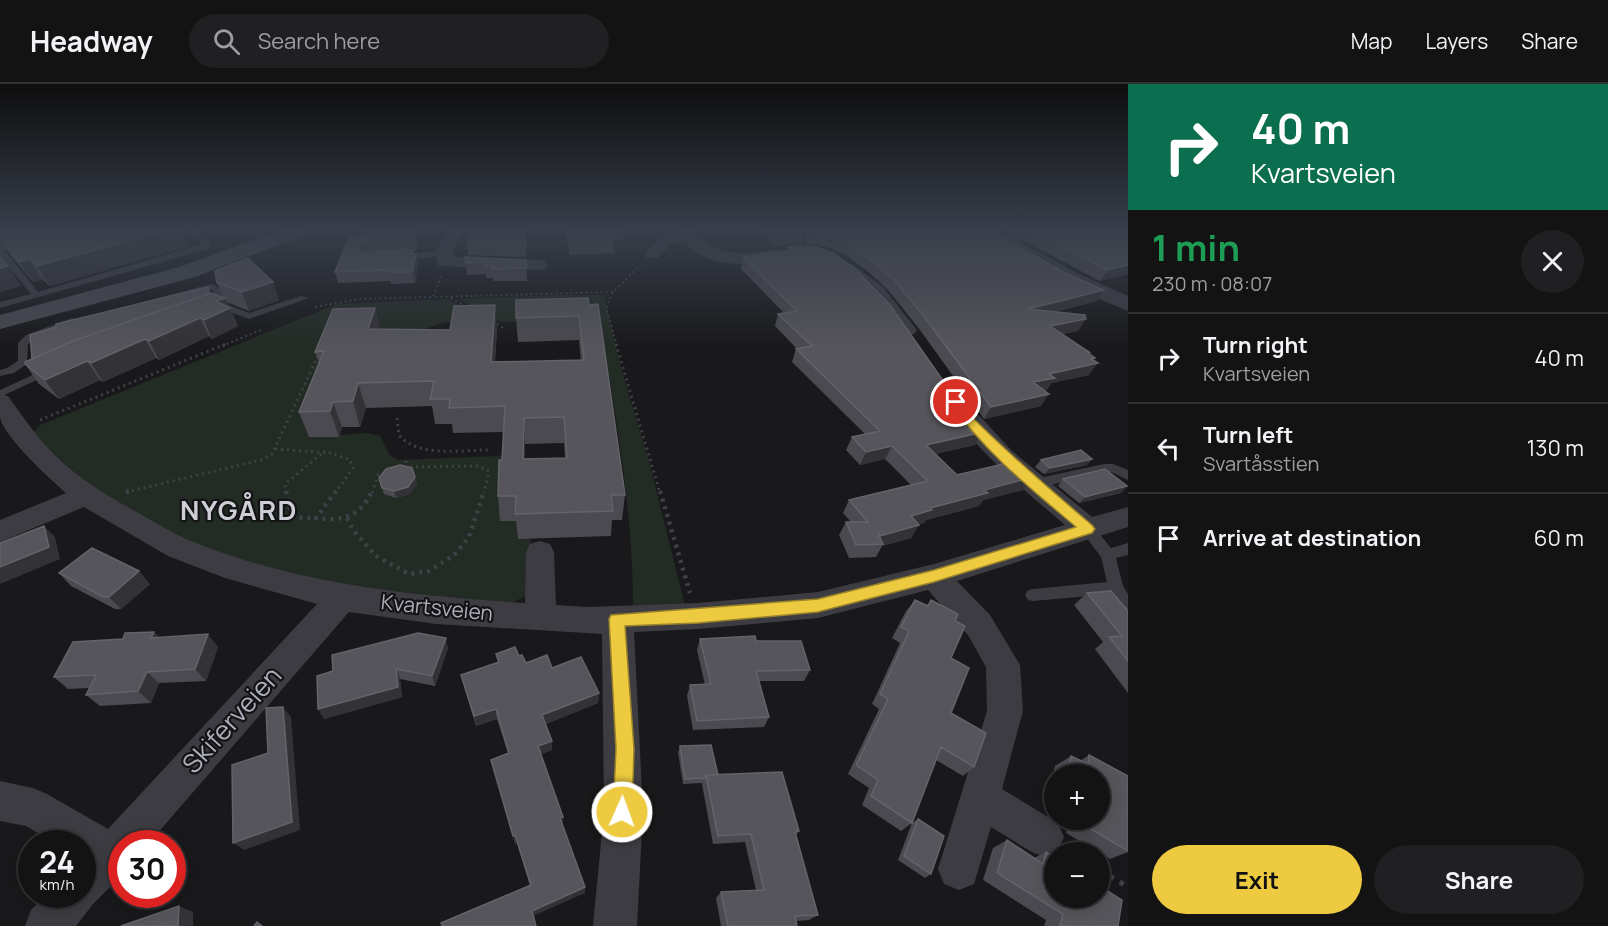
<!DOCTYPE html>
<html lang="en">
<head>
<meta charset="utf-8">
<style>
  body { margin:0; font-family:Manrope,sans-serif; background:#202022; color:#f1f3f6; height:100vh; display:flex; flex-direction:column; font-size:22px; white-space:nowrap }
  * { box-sizing:border-box; margin:0 }
  p { font-size:20px; color:#9d9ea0 }
  .icon { flex:none; width:33px; height:33px; fill:none; stroke:currentColor; stroke-width:2; stroke-linecap:round; stroke-linejoin:round }
  .map { position:relative; flex:1; overflow:hidden }
  .side { display:flex; flex-direction:column; background:#131314; width:480px }
  .side>* { flex:none }
  .guide { background:#0b6e4f; color:#fff; overflow:hidden }
  .controls { position:absolute; left:1044px; top:680px; display:grid; gap:12px }
  .controls a { display:grid; place-items:center; width:66px; height:66px; border-radius:50%; background:#131314; box-shadow:0 3px 15px #0003,0 0 0 2px #323234; font-size:30px }
  .speed { position:absolute; left:18px; top:746px; display:flex; gap:12px; font-size:30px; font-weight:700; text-align:center }
  .speed>* { display:grid; place-content:center; width:78px; height:78px; border-radius:50%; background:#131314; box-shadow:0 3px 15px #0003,0 0 0 2px #323234; line-height:1 }
  .speed small { font-size:15px; font-weight:400 }
  .speed .limit { border:9px solid #d22; background:#fff; color:#111 }
  .pin { position:absolute; display:grid; place-items:center; width:51px; height:51px; color:#fff; margin:-26px; border:3px solid #fff; border-radius:50%; box-shadow:0 2px 6px #0007 }
  .me { position:absolute; width:66px; margin:-33px; rotate:2deg; stroke-linejoin:round; filter:drop-shadow(0 0 4px #0008) }
  .turn { display:flex; align-items:center; gap:21px; height:126px; padding:0 24px; font-size:27px }
  .turn .icon { width:78px; height:78px; stroke-width:2.5 }
  .turn b { display:block; font-size:42px; line-height:51px }
  .round { display:grid; place-items:center; flex:none; width:63px; height:63px; border-radius:32px; background:#202022 }
  .overview { display:flex; align-items:center; justify-content:space-between; height:102px; padding:0 24px }
  h1 { font-size:36px; font-weight:700; line-height:45px; color:#1e9e55 }
  .primary-button { display:flex; gap:12px; margin-top:auto; padding:12px 24px }
  .primary-button a { flex:1; height:69px; border-radius:36px; background:#edca3f; color:#111; font-size:24px; font-weight:700; line-height:69px; text-align:center }
  .primary-button a+a { background:#202022; color:#f1f3f6 }
  ul { padding:0; list-style:none }
  li { display:flex; align-items:center; gap:18px; height:90px; padding:0 24px; border-top:2px solid #323234 }
  li div { flex:1 }
  li b { display:block; font-size:22px }
  li em { font-style:normal }
  header { display:flex; align-items:center; gap:36px; box-sizing:border-box; height:84px; padding:0 30px; background:#131314; border-bottom:2px solid #323234 }
  header strong { font-size:28px }
  nav { display:flex; gap:33px; margin-inline-start:auto; font-size:21px }
  .search { width:420px; height:54px; background:#202022; display:flex; align-items:center; gap:15px; box-sizing:border-box; padding:0 21px; border-radius:33px; color:#9d9ea0; font-size:22px }
  main { display:flex; flex:1; min-height:0 }
  .map>svg:first-child { display:block }
</style>
</head>
<body>
<header>
<strong>Headway</strong>
<div class="search"><svg class="icon" aria-label="search" viewBox="0 0 24 24"><circle cx="10" cy="10" r="6"/><path d="M15 15l6 6"/></svg>Search here</div>
<nav><a>Map</a><a>Layers</a><a>Share</a></nav>
</header>
<main>
<div class="map">
<svg width="1128" height="842" viewBox="0 0 1128 842">
  <rect width="100%" height="100%" fill="#19191b"/>
  <!-- green -->
  <path fill="#232b25" d="M558 211H604L621 284 650 381 685 522 633 523C633 427 616 330 599 235L501 238 458 215Z
    M448 215 488 237 445 238 416 248 310 353 367 349 380 352 390 371 398 376 500 372 526 374 530 380 531 502 526 512 509 520 412 516 273 488 181 455 104 413 47 364 33 349 40 341 337 220Z"/>
  <g fill="none" stroke-linecap="round" stroke-linejoin="round">
    <!-- path-far3 -->
    <path stroke="#404147" stroke-width="2" stroke-dasharray="2 3" stroke-linecap="butt" d="M441 192 433 213 613 208 641 181
      M613 208 606 224 617 262
      M451 214 468 224
      M315 223 359 215 433 213
      M493 237 505 245
      M222 262 261 246"/>
    <!-- path-far2 -->
    <path stroke="#404147" stroke-width="3" stroke-dasharray="2 4" stroke-linecap="butt" d="M616 260 660 409
      M397 334 399 351C418 374 462 366 488 366
      M40 336 226 260
      M275 365 331 369 350 376 353 384 335 409
      M404 383 478 382 489 387 484 409
      M403 384 407 376
      M126 408 261 376 272 370 318 272
      M286 409 285 400 325 367
      M372 409 378 391H385"/>
    <!-- path-far1 -->
    <path stroke="#404147" stroke-width="4.5" stroke-dasharray="3 5" stroke-linecap="butt" d="M286 407 291 429 302 434H316
      M336 407 316 434C342 438 361 432 372 407
      M660 407 690 509
      M126 408 130 407
      M347 434 353 446 376 472 409 490 429 487 454 471 469 453 484 407"/>
    <!-- path -->
    <path stroke="#404147" stroke-width="5" stroke-dasharray="4.5 7" stroke-linecap="butt" d="M1100 786 1128 803"/>
    <!-- service -->
    <path fill="#3c3c42" fill-rule="evenodd" d="M188 147H197L212 160 208 165 0 224V218L31 210 0 172V164L3 165 38 208 203 160Z
      M443 167 446 168V172L398 176 394 173 398 170Z
      M211 200 222 205 223 219 249 229 301 212 309 214 249 235 219 224 208 227V223L213 220V207L211 206 125 227 120 224Z
      M72 234 75 235V239L34 255 28 260 27 280 14 289 0 292V286L7 284 18 277V259L26 251Z
      M50 283 54 284V288L0 313V306Z
      M1104 380H1113L1128 386V396L1111 388H1104L1034 405 1027 400 1034 395Z
      M1087 440 1092 441 1111 464 1128 459V471L1116 474 1123 502 1128 510V531L1122 529 1112 510 1033 517 1028 516 1025 511 1028 506 1033 505 1107 498 1101 473 1080 445 1082 441Z"/>
    <!-- minor -->
    <path fill="#3c3c42" fill-rule="evenodd" d="M39 147H65L63 150 0 169V159Z
      M448 147H465L455 161 453 173 539 176 545 177 548 181 545 185 539 186 439 182C432 169 441 158 448 147Z
      M676 147H693C715 174 746 171 777 165L785 170 783 174C751 182 708 186 684 158L670 161 658 174H646L644 170 658 155 678 149Z
      M846 179 852 180 883 203 917 246 914 250H900L871 211 840 188 837 184 840 180Z
      M0 310 8 312C23 333 38 355 56 372 82 397 111 414 142 431 158 440 174 450 191 457 297 500 411 512 525 519L526 468 530 460 540 457 550 460 554 468 556 521 588 523 698 519 818 508 934 480 1065 441C1022 404 978 369 947 322L950 317 958 315 966 317 1011 366 1092 433 1128 423V443L957 497 990 531 1020 581 1023 627 1002 705 1058 739 1064 753 1058 767 1044 773 1030 767 991 743 974 800 959 806 944 800 938 785 987 627 986 583 968 551 928 506 818 534 698 545 634 548 643 727 637 842H593L604 727 602 550 436 540 349 528 149 759H122V791L93 820 76 842H25L31 826 47 810H82V759H55L26 742 0 737V697L33 704 47 710 108 745 317 520 225 494 168 472 84 423 0 458V436L66 409C49 394 6 355 0 334 0 327 0 317 0 310Z"/>
    <!-- tertiary -->
    <path fill="#3c3c42" fill-rule="evenodd" d="M975 147H999L1077 189 1128 212V227L1061 199 977 151Z"/>
    <!-- secondary -->
    <path fill="#484950" fill-rule="evenodd" d="M278 147H306L304 151 195 193 0 245V231L179 183Z"/>
  </g>
  <!-- wall -->
  <path fill="#4b4a50" fill-rule="evenodd" d="M0 147 189 162 50 202 42 195 33 198 9 169 2 158H0Z
    M419 147 417 166 414 167V170H416L418 181 415 199 391 200V197L338 199 335 188 365 152Z
    M525 147 526 173 468 171 467 160Z
    M565 147H626V152L624 153V155L614 156V169L570 171Z
    M763 147H805L802 159 774 162Z
    M808 147H990L1097 217 1054 228 1078 247 1062 250 1089 268 1088 269 1095 274 1093 276 1089 291 1051 299 1047 306H1044L1041 322 984 335 920 246 889 207 871 190 846 171 828 163 805 159Z
    M1005 147H1128V190L1100 197Z
    M787 163 967 334 983 348 975 361 935 370 957 391 1023 406 983 416 979 422 926 436 924 439 919 440 911 454 882 462 876 473 849 474 839 451 846 438H851L843 429 849 416 911 401 885 375 860 381 846 366 852 353 865 350 792 278 796 265H797L775 242 778 230 784 229 741 185 743 173 786 167Z
    M465 173 526 176 527 197H493V194H486V190L467 191Z
    M217 199 279 216 249 227 227 218 238 242 212 255 209 252 159 276 156 274 103 298 100 296 59 315 39 300 25 280 32 275 208 203 211 209 223 213Z
    M588 214 625 411 622 436H612L611 452 518 455 516 437H500L498 412 502 376 504 348 453 349 452 340H435L432 322 366 324 360 343H342L339 353H309L299 328 319 279 315 268 375 224 380 245 450 246 497 245 495 278 581 277 579 256 518 258 516 234ZM564 359 565 374 525 375V360Z
    M1092 375 1087 381 1044 390 1035 383 1041 376Z
    M415 393 417 400 410 410 396 414 384 410 379 394Z
    M1063 395 1127 402 1121 409 1079 419 1058 402Z
    M59 489 150 500 121 525H115L71 502Z
    M1087 509 1128 527V609L1095 565 1103 558 1074 521Z
    M915 516 926 522 931 516 955 537 951 574V629L974 683 963 692 936 676 912 739 901 747 862 721 869 704 848 690 879 625 872 620 900 559 892 554 906 527Z
    M154 548 159 553 218 563 206 597 159 599 151 619 100 622 86 611 89 604 68 605 54 593 123 555Z
    M700 555 756 557 810 586 804 597H759L769 633 764 643 693 646 687 612 690 601H705L697 566Z
    M448 564 435 602 400 595 402 613 324 635 333 587Z
    M496 570 519 572 526 579 552 584 599 609 598 619 546 640 552 666 541 670 563 733V741H562L585 809 442 842 530 802 517 759 515 760 491 676 508 669 497 635 476 642 464 602 498 579Z
    M680 662 718 691 799 747 796 751 818 831 809 836 796 837 797 842H721L716 814 721 808 756 806 745 758 713 760 702 700V699L683 700 678 668Z
    M1089 671 1128 692V768L1110 775 1100 769V768H1098L1066 749 1069 735H1100V690H1054V723L1046 718 1055 682 1071 672 1080 677Z
    M918 735 931 790 925 794 898 776 912 739Z
    M1007 756 1034 774 1046 768 1118 842H1044L1046 836 983 796 993 764Z"/>
  <!-- shaded-wall -->
  <path fill="#333236" d="M164 147H182L189 162 50 202 37 182Z
    M416 147H419L417 166 415 156Z
    M778 147H805L802 159 774 162Z
    M363 159 366 170 361 173 358 166V162Z
    M413 166 415 174 416 170 418 181 415 199 412 188Z
    M29 175 42 195 33 198 19 178Z
    M1128 181V190L1100 197 1108 186Z
    M8 182 21 202 0 208V184Z
    M273 198 279 216 249 227 242 208Z
    M1104 206 1097 217 1021 236 1028 225Z
    M225 214 238 242 212 255 204 236 216 217Z
    M495 221 497 245 493 303 491 278Z
    M375 224 381 248 368 245Z
    M200 234 209 252 159 276 149 257Z
    M1086 235 1078 247 1042 254 1050 242Z
    M145 255 156 274 103 298 91 279Z
    M1095 274 1089 281 1098 279 1089 291 1051 299 1047 306 1024 310 1033 298 1049 290Z
    M87 277 100 296 59 315 45 296Z
    M358 299 366 324 360 343 353 317Z
    M1049 310 1041 322 984 335 991 323Z
    M333 318 342 343 339 353 330 327Z
    M524 334 525 360V400L523 375Z
    M983 348 975 361 918 374 926 361Z
    M892 362 885 375 860 381 866 368Z
    M1092 375 1087 381 1044 390 1050 384Z
    M415 393 417 400 410 410 396 414 394 407Z
    M1033 393 1023 406 983 416 979 422 926 436 924 439 903 445 911 432 930 424 984 406Z
    M1127 402 1121 409 1079 419 1085 413Z
    M919 441 911 454 882 462 883 460 875 461 880 452Z
    M44 442 55 453 60 475 0 500V483Z
    M139 487 150 500 121 525 109 513Z
    M154 548 165 560 151 554Z
    M208 550 218 563 206 597 195 585Z
    M446 554 448 564 435 602 432 592Z
    M396 585 400 595 402 613 324 635 318 625Z
    M147 588 159 599 151 619 138 607Z
    M599 609 598 619 543 641 542 631Z
    M283 623 291 633 300 746 244 766 233 759 292 738Z
    M496 625 497 635 476 642 474 632Z
    M552 657V666L539 671 538 662Z
    M563 733V741L560 742V734Z
    M515 751 517 759 515 760 513 752Z
    M585 803V809L533 832 532 827Z
    M179 822 193 828V842H178Z"/>
  <!-- building -->
  <path fill="#56555b" stroke="#63636a" stroke-width="1.5" fill-rule="evenodd" d="M4 147H164L37 182 29 175 19 178 0 154V148Z
    M366 147H416L415 156 363 159 358 162V166L364 169 413 166V170H416L412 188H389V186L335 188 350 152H365Z
    M469 147H525L526 162 467 160Z
    M567 147H611L614 157 570 159Z
    M809 147H990L1067 190 1104 206 1028 225 1085 231 1086 235 1050 242 1089 268H1087L1095 274 1091 275 1098 279 1049 290 1055 294 1033 298 1049 310 991 323 926 235 894 196 875 179 849 160 832 152 808 148Z
    M1031 147H1128V181L1108 186Z
    M798 162 816 163 833 169 854 184 890 221 968 332 965 333 983 348 926 361 957 391 1015 377 1033 393 984 406 988 409 930 424 932 426 911 432 919 441 880 452 878 449 883 460 856 461 846 438H868L849 416 928 397 892 362 866 368 852 353 880 347 796 265 812 262 778 230 797 227 743 173 790 166 787 163Z
    M0 172 8 182 0 184Z
    M465 173 526 176 527 184 492 185 493 182H485L486 178 466 179Z
    M248 174 273 198 242 208 217 199 215 187Z
    M208 203V210L73 257 32 275 30 251 56 243V240Z
    M211 209 225 214 216 217 230 224 204 236 200 234 149 257 145 255 91 279 87 277 45 296 25 280V278L73 257Z
    M588 214 589 221 598 220 625 411H611L613 427 515 430 516 412H498L499 376H502L505 322 449 324 450 315H430L434 297 358 299 353 317 333 318 330 327 299 328 324 267 315 268 333 225 375 224 368 245 450 246 454 222 495 221 491 278 584 276 579 232 516 234V216ZM564 333 567 374 523 375 524 334Z
    M1081 366 1092 375 1050 384 1041 376Z
    M400 381 412 384 415 393 408 403 394 407 382 404 379 394 386 385Z
    M1105 385 1127 402 1085 413 1063 395Z
    M44 442 49 463 0 483V459Z
    M92 464 139 487 109 513H103L59 489Z
    M1111 507 1128 527V577L1109 553 1122 552 1087 509Z
    M915 516 928 522 931 516 958 530 955 537 965 542 951 574 969 584 951 629 986 649 974 683 941 663 912 739 871 712 878 696 856 681 888 615 880 610 909 547 901 543Z
    M154 548 151 554 208 550 195 585 147 588 138 607 86 611 96 591 54 593 73 558 123 555 125 549Z
    M418 549 446 554 432 592 396 585 398 603 318 625 317 592 333 587 332 571Z
    M755 552 756 557H801L810 586 756 587 769 633 697 637 690 601 711 600 700 555Z
    M515 563 519 572 522 571 526 579 547 571 552 584 581 573 599 609 542 631 552 657 538 662 563 733 560 734 585 803 532 827 536 842H442L441 839 531 801 515 751 513 752 491 676 509 669 496 625 474 632 461 591 499 578 496 570Z
    M283 623 292 738 233 759 232 681 268 669 266 624Z
    M711 661 718 691H706L705 694 685 695 680 662Z
    M1089 671 1128 692V767L1084 741 1085 735H1100V690H1067L1071 672 1088 680Z
    M782 688 799 747 795 748 818 831 795 832 797 842H728L721 808 764 806 751 750 718 752 706 691Z
    M918 735 944 752 931 790 904 772Z
    M1007 756 1043 780 1046 768 1054 774V813H1100V802L1122 816 1118 842H1060L1063 830 997 789Z
    M179 822 178 842H121Z
    M257 838 262 842H254Z"/>
  <!-- sky -->
  <linearGradient id="sky" x2="0" y2="1"><stop stop-color="#0e0e0f"/><stop offset="0.55" stop-color="#383e4a"/><stop offset="1" stop-color="#383e4a" stop-opacity="0"/></linearGradient>
  <rect width="1128" height="265" fill="url(#sky)"/>
  <!-- route -->
  <path fill="#edca3f" stroke="#9a8329" stroke-width="1.5" d="M956 315C965 318 970 331 977 338 1014 374 1053 408 1092 441L1095 445 1092 449 934 498 818 528 698 539 625 542 634 665 632 728 630 735 622 738 615 735 613 728 616 665 609 535 611 531 818 515 934 486 1076 443C1031 405 983 367 950 318Z"/>
  <g text-anchor="middle" stroke-width="4.5" stroke-linejoin="round" paint-order="stroke">
    <!-- street labels -->
    <g font-size="21" fill="#acaeba" stroke="#141416">
      <text transform="translate(437 524) rotate(6)" y="7">Kvartsveien</text>
    </g>
    <!-- near-street labels -->
    <g font-size="26" fill="#acaeba" stroke="#141416">
      <text transform="translate(232 636) rotate(-48)" y="9">Skiferveien</text>
    </g>
    <!-- district labels -->
    <g font-size="27" font-weight="bold" letter-spacing="1.5" fill="#cdced6" stroke="#141416">
      <text x="239" y="436">NYGÅRD</text>
    </g>
  </g>
</svg>
<div class="controls">
<a>+</a>
<a>−</a>
</div>
<div class="speed"><div>24<small>km/h</small></div><div class="limit">30</div></div>
<div class="pin" style="left:956px;top:318px;background:#d93025"><svg class="icon" aria-label="arrive" viewBox="0 0 24 24"><path d="M6 21V4h12l-3 4 3 4H6"/></svg></div>
<svg class="me" style="left:622px;top:728px" viewBox="-20 -20 40 40"><circle r="17" fill="#edca3f" stroke="#fff" stroke-width="3"/><path d="M0-11L8 9 0 5-8 9z" fill="#fff"/></svg>
</div>
<section class="side">
<div class="guide">
<div class="turn"><svg class="icon" aria-label="right" viewBox="0 0 24 24"><path d="M7 20v-9h11M14 6l5 5-5 5"/></svg><div><b>40 m</b>Kvartsveien</div></div>
</div>
<div class="overview"><div><h1>1 min</h1><p>230 m · 08:07</p></div><a class="round"><svg class="icon" aria-label="close" viewBox="0 0 24 24"><path d="M6 6l12 12M18 6L6 18"/></svg></a></div>
<ul>
<li><svg class="icon" aria-label="right" viewBox="0 0 24 24"><path d="M7 20v-9h11M14 6l5 5-5 5"/></svg><div><b>Turn right</b><p>Kvartsveien</p></div><em>40 m</em></li>
<li><svg class="icon" aria-label="left" viewBox="0 0 24 24"><path d="M17 20v-9H6M10 6l-5 5 5 5"/></svg><div><b>Turn left</b><p>Svartåsstien</p></div><em>130 m</em></li>
<li><svg class="icon" aria-label="arrive" viewBox="0 0 24 24"><path d="M6 21V4h12l-3 4 3 4H6"/></svg><div><b>Arrive at destination</b></div><em>60 m</em></li>
</ul>
<div class="primary-button"><a>Exit</a><a>Share</a></div>
</section>
</main>
</body>
</html>
